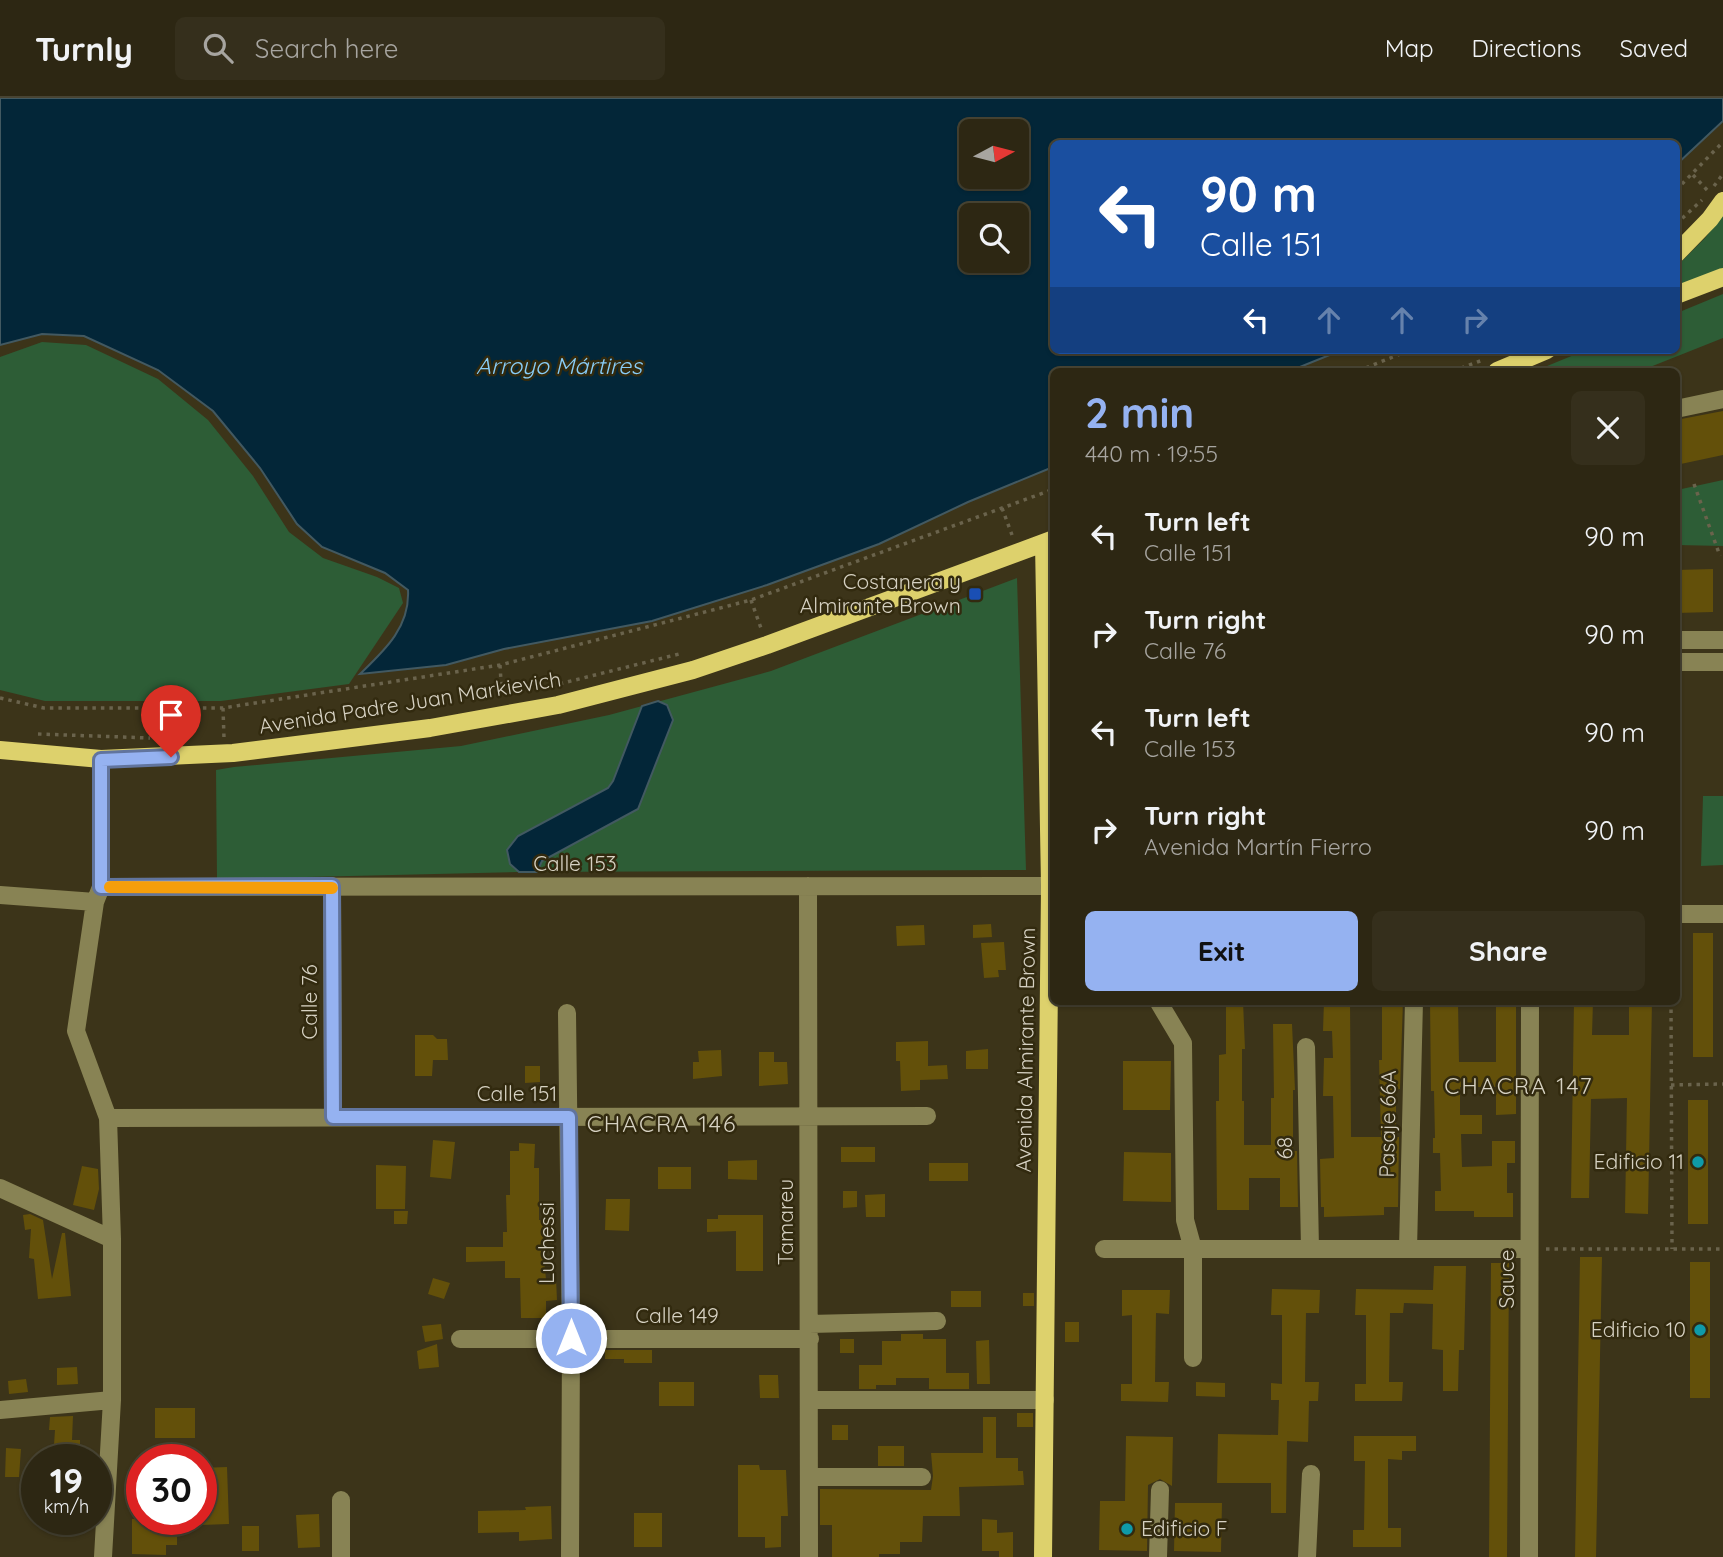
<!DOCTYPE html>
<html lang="en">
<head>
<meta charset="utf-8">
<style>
  body { margin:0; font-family:Quicksand,sans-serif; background:#352f1c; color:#f1f3f6; height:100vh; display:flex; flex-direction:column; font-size:26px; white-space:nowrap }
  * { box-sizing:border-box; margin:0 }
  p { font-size:23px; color:#a7a5a0 }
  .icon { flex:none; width:38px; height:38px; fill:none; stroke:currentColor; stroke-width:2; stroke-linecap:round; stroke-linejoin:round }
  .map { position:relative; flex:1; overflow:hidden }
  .side { position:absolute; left:1050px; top:270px; width:630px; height:637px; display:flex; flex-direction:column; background:#2d2713; border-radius:10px; box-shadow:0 2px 5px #0004,0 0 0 2px #484433 }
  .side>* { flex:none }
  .hud { position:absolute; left:1050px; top:42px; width:630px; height:214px; border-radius:10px; box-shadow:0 2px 5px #0004,0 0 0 2px #484433; background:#1a4fa0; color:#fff; overflow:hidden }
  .needle { width:46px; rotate:83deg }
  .buttons { position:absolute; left:959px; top:21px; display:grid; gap:14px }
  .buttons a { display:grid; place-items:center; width:70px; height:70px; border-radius:10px; background:#2d2713; box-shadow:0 2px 5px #0004,0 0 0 2px #484433; font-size:35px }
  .speed { position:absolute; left:21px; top:1346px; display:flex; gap:14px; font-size:35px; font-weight:700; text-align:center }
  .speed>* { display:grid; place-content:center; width:91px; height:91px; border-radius:50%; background:#2d2713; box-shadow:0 2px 5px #0004,0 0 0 2px #484433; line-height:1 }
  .speed small { font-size:18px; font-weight:400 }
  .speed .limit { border:10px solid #d22; background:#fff; color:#111 }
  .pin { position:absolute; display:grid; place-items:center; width:60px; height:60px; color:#fff; margin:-72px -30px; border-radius:50% 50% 50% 0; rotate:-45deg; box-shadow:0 0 7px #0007 }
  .pin .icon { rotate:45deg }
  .me { position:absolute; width:77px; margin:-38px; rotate:0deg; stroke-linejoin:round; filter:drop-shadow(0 0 5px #0008) }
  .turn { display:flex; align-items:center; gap:24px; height:147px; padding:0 35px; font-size:32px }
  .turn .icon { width:91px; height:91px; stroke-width:2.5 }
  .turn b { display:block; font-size:49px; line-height:60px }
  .lanes { display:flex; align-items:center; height:66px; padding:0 35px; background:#0003; justify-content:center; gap:35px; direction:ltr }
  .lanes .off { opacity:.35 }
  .round { display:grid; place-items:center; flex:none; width:74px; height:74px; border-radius:10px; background:#352f1c }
  .head { display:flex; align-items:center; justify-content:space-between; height:119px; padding:0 35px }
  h1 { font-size:42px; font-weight:800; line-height:52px; color:#95b2f1 }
  .button { display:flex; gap:14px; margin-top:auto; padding:14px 35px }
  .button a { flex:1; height:80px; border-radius:10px; background:#95b2f1; color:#111; font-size:28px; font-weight:800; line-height:80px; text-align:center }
  .button a+a { background:#352f1c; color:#f1f3f6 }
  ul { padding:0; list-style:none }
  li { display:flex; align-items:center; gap:21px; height:98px; padding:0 35px }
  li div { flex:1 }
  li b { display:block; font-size:26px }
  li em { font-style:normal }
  header { display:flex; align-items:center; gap:42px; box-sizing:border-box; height:98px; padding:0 35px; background:#2d2713; border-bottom:2px solid #484433 }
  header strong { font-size:33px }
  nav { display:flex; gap:38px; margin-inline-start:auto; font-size:24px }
  .search { width:490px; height:63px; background:#352f1c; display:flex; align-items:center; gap:18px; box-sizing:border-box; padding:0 24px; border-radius:10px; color:#a7a5a0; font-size:26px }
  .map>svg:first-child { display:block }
</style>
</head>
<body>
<header>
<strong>Turnly</strong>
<div class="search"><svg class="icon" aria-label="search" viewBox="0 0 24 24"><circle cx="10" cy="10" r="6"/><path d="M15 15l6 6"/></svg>Search here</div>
<nav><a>Map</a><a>Directions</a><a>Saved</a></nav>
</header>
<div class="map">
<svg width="1723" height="1459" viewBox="0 0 1723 1459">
  <rect width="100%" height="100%" fill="#3c3419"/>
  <!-- green -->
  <path fill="#2d5d36" d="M1723 117V173L1677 191 1676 169 1705 140Z
    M1723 196V240L1640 273H1535L1586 252H1676L1677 215Z
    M42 244 86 247 158 281 208 322 253 378 289 434 323 460 377 479 399 490 403 505 349 586 221 603H45L0 592V259Z
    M1723 382V448L1677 447V392Z
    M1017 480 1026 772 519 774 217 781 216 672 234 669 461 648 609 617 771 573Z
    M1703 698H1723V767L1701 768Z"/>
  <!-- water -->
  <path fill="#032638" stroke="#425961" stroke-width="2" fill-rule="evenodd" d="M0 0H1723V23L1677 66 1676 46H1054V252H1342L1290 273H1054L1053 369 968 404 879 446 767 487 652 523 504 551 446 567 360 576C385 552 410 529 408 492L385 475 322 449 297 426 260 370 213 313 158 272 84 238 42 236 0 247ZM971 33H1017V79H971ZM971 117H1017V163H971Z
    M658 603 667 607 673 622 638 711 542 763 537 774H519L510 766 507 752 518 738 608 690 613 683 642 608Z"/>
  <!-- building -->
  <path fill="#63500a" d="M1723 313V357L1676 367V322Z
    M1713 471V514L1676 515V472Z
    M991 826 992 839 973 840V827Z
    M924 827 925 847 897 848 896 828Z
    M1693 835H1713V959H1693Z
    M1004 844 1006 872H998L999 879 984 880 981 845Z
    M1226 903H1243L1245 951H1242V1003H1244V1047H1271V1000H1274L1273 926H1292L1295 992H1293V1053H1297L1298 1109H1280V1080H1249V1112H1217L1216 1003H1219V957L1226 956Z
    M1324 903H1350L1351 1039H1381L1379 962H1382V903H1403L1400 991 1396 992V1039H1399L1398 1109H1384V1117L1324 1119V1109H1321L1320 1061 1334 1060 1333 998H1323L1324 960H1333L1332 933H1323Z
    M1430 903H1458L1459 964H1496V903H1516V1016L1496 1017V989H1460V1017H1482V1036H1461L1462 1069 1492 1068V1043H1515V1065H1507V1095H1513V1119H1474V1113H1435V1093H1441L1440 1055H1433V1040H1435L1434 993H1431Z
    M1574 903H1593L1592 937H1629V903H1652L1648 1116 1625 1115 1627 1000 1591 1001 1589 1100H1571Z
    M415 937H433L437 941H447L448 962H433L432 978H415Z
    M928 943V968L947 967 948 981 920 982V992L901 993 900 963H896V944Z
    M988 951V971H966V953Z
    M721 952 722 978 693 981V964H699L698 953Z
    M759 954H774V964H787L788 986 759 988Z
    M1123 963H1171L1170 1012H1123Z
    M525 968H540V984L525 985Z
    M1688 1002H1708V1126H1688Z
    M433 1042 455 1044 451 1081 430 1079Z
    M519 1045 535 1046 534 1070H539V1122H544L546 1150 543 1151 546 1181H556L557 1202 546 1203V1220H521L520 1180H505V1163L466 1164V1149H503V1134H507L506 1097H510V1053H519Z
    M841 1049H875V1064H841Z
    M1124 1054 1171 1055V1104L1123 1103Z
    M757 1062V1082L728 1081V1063Z
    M929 1065H968V1083H929Z
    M376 1067 406 1068 405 1111H376Z
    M82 1068 98 1071 99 1091 94 1112 73 1107Z
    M658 1069H691V1091H658Z
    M843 1093H857V1109L843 1110Z
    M885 1096V1119H866L865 1097Z
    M606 1101H630L629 1133 605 1132Z
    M394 1113H408L407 1126H394Z
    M30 1116 43 1122 52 1181 62 1135H65L71 1198 38 1201 34 1161 29 1160 31 1131 25 1132 23 1117Z
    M718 1117H763V1173H736V1133L707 1134V1121H718Z
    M1580 1159H1602L1596 1459H1575Z
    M1690 1164H1710V1300H1690Z
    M1491 1165H1509L1507 1459H1489Z
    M1434 1168H1466L1464 1252H1459L1458 1293H1443V1252L1432 1251 1433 1206 1404 1205 1403 1215H1390L1389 1284H1403L1402 1303H1355V1286H1366V1217H1355L1356 1191 1433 1192Z
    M433 1180 450 1185 444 1201 428 1196Z
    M1272 1191 1320 1192 1319 1215H1306L1305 1284H1319L1318 1303H1309L1308 1344 1287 1343 1286 1415H1271V1385H1217L1218 1336 1278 1337 1279 1302H1271V1285L1282 1286V1217H1271Z
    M1122 1192H1170L1169 1216 1156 1215 1155 1284H1169L1168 1304 1121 1303V1286H1132V1217L1122 1218Z
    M951 1193H981V1209H951Z
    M1023 1195H1034V1208H1023Z
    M1065 1224H1079V1244H1065Z
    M441 1226 443 1241 425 1244 422 1228Z
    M901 1236H923V1241H946V1275H969V1291H929V1280H896V1287H876V1291H859V1267H882V1243H901Z
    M840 1241H854V1255H840Z
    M989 1242 990 1286H977L976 1243Z
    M437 1246 439 1269 419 1271 417 1253Z
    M605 1252H652V1265H624V1261H605Z
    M77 1269 78 1286 57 1287V1270Z
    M759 1277H778L779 1300H760Z
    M26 1281 28 1294 9 1296 8 1283Z
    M659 1284H694V1308H659Z
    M1196 1284 1225 1285V1299L1196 1298Z
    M155 1310H195V1340H155Z
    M1017 1315H1033V1329H1017Z
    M73 1318 72 1342H80V1355H77L76 1362H53L55 1332H49L50 1319Z
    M983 1319H996V1360H1018V1373H1023L1024 1387 959 1389 960 1418H923L922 1444H900V1456H879V1459H832V1427H820V1391L931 1392 933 1378 931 1355H983Z
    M832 1327H848V1342H832Z
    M1126 1338 1173 1339 1172 1388 1160 1381 1148 1387 1147 1453 1099 1452 1100 1403H1125Z
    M1354 1338H1416V1353H1402V1362L1388 1361V1430H1401V1449H1353V1432H1364L1365 1363H1354Z
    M878 1348H904V1368H878Z
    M6 1350 21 1351 19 1379H5Z
    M738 1367H759L760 1372H786L788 1418H781V1449L765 1450V1439H738Z
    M227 1369 229 1426 201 1427V1370Z
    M1175 1405H1222L1221 1454 1174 1453Z
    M551 1408 552 1441 519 1443V1434L478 1435V1413L526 1412 525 1409Z
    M634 1415H662V1449H634Z
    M319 1416 320 1449 298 1450 296 1417Z
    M132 1421H177V1447H166V1457L132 1456Z
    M982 1421 997 1422V1435L1013 1434V1459H999V1453H982Z
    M242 1428H259V1453H242Z"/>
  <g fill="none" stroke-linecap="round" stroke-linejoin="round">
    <!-- path -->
    <path stroke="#6a634c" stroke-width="3.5" stroke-dasharray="3.5 5" stroke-linecap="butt" d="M1693 77 1709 94
      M1714 88 1723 76
      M1676 92 1723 44
      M1676 126 1702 102
      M1358 273 1410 252
      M1453 273 1483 262
      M1694 386 1720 458
      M1002 410 1012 437
      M751 502 762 533
      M500 567 502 600
      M535 592 683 555
      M0 600 44 610H223L500 567 751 502 1054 391
      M223 610 224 640
      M38 636 150 640
      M1671 903 1672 1151
      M1671 987 1723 986
      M1546 1151H1723"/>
    <!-- minor -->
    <path stroke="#888354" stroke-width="18" d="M1676 311 1723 301
      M1676 542H1723
      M1676 564H1723
      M101 661V789L95 804 76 933 108 1020 112 1141V1302L103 1459
      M332 788 333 1019
      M808 788 809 1459
      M101 789 1050 788
      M0 797 95 804
      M1676 816H1723
      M1158 903 1183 945 1185 1122 1193 1151V1260
      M567 915 571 1240 570 1459
      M1306 949 1310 1151
      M108 1020 927 1018
      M0 1090 112 1141
      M1104 1151H1529
      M1408 1151 1414 903
      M809 1226 937 1223
      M460 1241H810
      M809 1302H1045
      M0 1312 112 1302
      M809 1379H922
      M341 1402V1459
      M1158 1459 1160 1392
      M1307 1459 1311 1376
      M1529 1459 1530 903"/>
    <!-- major -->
    <path stroke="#ddd16c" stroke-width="18" d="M1676 156 1710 121 1723 103
      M1676 197 1723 179
      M1497 273 1547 252
      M0 652 101 661 233 655 430 630 558 607 693 572 767 547 1054 441
      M1043 1459 1050 788 1044 445"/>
  </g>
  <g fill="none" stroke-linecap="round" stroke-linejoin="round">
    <!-- route casing -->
    <g stroke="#61749d" stroke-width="18">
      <path id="route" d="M171 659 101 662V789L332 788 333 1019H569L571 1240"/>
    </g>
    <!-- route -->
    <use href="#route" stroke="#95b2f1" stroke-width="12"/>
    <!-- slow -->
    <path stroke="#f59e0b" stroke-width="12" d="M110 789 332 790"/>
  </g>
  <!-- markers -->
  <rect fill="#1a4fb4" stroke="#322a0f" stroke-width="2.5" x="968" y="489" width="14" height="14" rx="3.5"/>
  <g fill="#0f9aa8" stroke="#322a0f" stroke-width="2.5">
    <circle cx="1698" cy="1064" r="7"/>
    <circle cx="1700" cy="1232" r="7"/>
    <circle cx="1127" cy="1431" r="7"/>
  </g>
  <g text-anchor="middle" stroke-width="5" stroke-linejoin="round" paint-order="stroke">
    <!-- poi labels -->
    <g font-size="21" fill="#d6d1c2" stroke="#322a0f" text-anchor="end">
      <text x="961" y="491">Costanera y<tspan x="961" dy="24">Almirante Brown</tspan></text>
      <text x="1684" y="1071">Edificio 11</text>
      <text x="1686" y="1239">Edificio 10</text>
      <text x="1141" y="1438" text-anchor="start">Edificio F</text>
    </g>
    <!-- street labels -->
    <g font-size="21" fill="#d6d1c2" stroke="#322a0f">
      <text transform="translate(410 605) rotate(-9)" y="7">Avenida Padre Juan Markievich</text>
      <text x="575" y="773">Calle 153</text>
      <text transform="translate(310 904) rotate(-90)" y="7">Calle 76</text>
      <text transform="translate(1026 952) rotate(-89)" y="7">Avenida Almirante Brown</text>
      <text x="517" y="1003">Calle 151</text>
      <text transform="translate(1388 1026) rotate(-89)" y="7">Pasaje 66A</text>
      <text transform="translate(1285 1050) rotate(-91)" y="7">68</text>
      <text transform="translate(786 1124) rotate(-90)" y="7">Tamareu</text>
      <text transform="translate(547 1145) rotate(-90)" y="7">Luchessi</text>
      <text transform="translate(1507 1181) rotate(-90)" y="7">Sauce</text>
      <text x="677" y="1225">Calle 149</text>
    </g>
    <!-- water labels -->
    <g font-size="23" font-style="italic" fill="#88cdf8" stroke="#322a0f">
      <text x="559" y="276">Arroyo Mártires</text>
    </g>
    <!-- neighbourhood labels -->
    <g font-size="23" letter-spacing="2" fill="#d6d1c2" stroke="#322a0f">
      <text x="1519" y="996">CHACRA 147</text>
      <text x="662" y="1034">CHACRA 146</text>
    </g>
  </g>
</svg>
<div class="buttons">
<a><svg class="needle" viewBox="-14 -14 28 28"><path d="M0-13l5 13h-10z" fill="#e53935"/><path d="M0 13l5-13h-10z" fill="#a7a5a0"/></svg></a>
<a><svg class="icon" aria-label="search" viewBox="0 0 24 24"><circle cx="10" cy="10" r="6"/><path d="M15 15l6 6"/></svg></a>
</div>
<div class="speed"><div>19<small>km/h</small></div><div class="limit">30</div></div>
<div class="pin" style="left:171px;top:659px;background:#d93025"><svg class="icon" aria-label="arrive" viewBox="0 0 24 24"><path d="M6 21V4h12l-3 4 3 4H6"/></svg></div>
<svg class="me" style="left:571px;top:1240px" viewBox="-20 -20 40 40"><circle r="17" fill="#95b2f1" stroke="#fff" stroke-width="3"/><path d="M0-11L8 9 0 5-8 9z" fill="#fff"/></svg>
<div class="hud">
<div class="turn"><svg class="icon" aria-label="left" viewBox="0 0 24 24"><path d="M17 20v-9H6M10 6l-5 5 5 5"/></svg><div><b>90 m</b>Calle 151</div></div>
<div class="lanes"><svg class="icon" aria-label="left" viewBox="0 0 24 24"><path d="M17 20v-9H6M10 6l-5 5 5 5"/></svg><svg class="icon off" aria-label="ahead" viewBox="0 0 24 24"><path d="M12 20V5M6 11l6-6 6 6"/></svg><svg class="icon off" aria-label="ahead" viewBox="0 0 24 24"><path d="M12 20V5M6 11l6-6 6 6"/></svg><svg class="icon off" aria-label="right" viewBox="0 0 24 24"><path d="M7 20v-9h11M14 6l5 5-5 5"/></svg></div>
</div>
<section class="side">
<div class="head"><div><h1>2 min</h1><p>440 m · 19:55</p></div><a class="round"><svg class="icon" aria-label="close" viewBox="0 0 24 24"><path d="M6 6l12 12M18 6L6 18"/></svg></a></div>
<ul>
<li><svg class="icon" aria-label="left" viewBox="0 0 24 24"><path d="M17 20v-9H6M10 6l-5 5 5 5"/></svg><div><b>Turn left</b><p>Calle 151</p></div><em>90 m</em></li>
<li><svg class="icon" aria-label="right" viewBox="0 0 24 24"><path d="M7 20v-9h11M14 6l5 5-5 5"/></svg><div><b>Turn right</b><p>Calle 76</p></div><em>90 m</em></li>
<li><svg class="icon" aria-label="left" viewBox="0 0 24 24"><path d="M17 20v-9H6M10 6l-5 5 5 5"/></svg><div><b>Turn left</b><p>Calle 153</p></div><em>90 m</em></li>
<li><svg class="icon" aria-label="right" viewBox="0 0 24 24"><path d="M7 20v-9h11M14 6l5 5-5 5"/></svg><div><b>Turn right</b><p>Avenida Martín Fierro</p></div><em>90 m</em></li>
</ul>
<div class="button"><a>Exit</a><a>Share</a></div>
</section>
</div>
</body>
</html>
